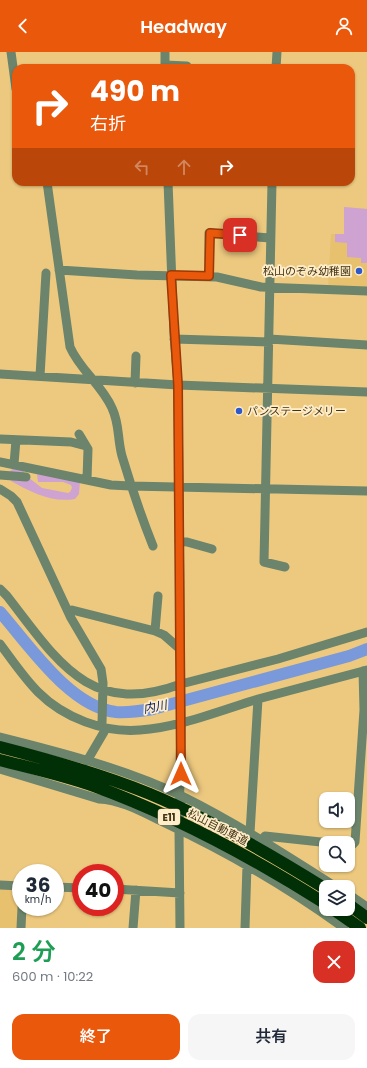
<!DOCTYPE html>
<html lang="ja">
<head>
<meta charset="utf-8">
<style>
  body { margin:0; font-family:Poppins,"Noto Sans JP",sans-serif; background:#f6f6f7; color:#1f2937; height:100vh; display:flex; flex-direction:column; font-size:15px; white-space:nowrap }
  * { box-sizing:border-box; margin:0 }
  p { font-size:13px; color:#747a83 }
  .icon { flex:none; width:22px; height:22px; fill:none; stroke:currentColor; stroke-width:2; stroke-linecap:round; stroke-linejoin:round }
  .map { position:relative; height:876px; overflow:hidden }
  .details { display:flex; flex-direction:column; background:#fff; flex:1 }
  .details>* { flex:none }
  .top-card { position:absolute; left:12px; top:12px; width:343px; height:122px; border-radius:12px; box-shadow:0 1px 3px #0004; background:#ea580c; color:#fff; overflow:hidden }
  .controls { position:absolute; left:319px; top:740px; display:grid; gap:8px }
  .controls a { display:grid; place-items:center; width:36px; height:36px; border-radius:8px; background:#fff; box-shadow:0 1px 3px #0004; font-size:20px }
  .speed { position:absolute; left:12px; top:812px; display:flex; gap:8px; font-size:20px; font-weight:700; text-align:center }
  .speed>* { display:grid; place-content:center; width:52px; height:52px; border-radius:50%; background:#fff; box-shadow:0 1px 3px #0004; line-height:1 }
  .speed small { font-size:10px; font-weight:400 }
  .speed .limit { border:6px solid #d22; background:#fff; color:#111 }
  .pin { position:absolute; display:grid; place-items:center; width:34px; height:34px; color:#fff; margin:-17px; border-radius:8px; box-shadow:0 2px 6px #0006 }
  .me { position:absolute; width:44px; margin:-22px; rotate:0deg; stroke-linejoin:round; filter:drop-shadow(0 0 3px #0008) }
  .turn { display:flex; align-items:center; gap:14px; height:84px; padding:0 12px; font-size:18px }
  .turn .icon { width:52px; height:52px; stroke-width:2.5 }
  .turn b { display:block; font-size:28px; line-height:34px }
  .lanes { display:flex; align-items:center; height:38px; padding:0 12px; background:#0003; justify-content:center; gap:20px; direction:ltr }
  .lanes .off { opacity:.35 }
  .round { display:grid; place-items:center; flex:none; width:42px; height:42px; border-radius:12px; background:#f6f6f7 }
  .summary { display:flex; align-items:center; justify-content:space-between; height:68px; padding:0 12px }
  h1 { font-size:24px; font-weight:600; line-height:30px; color:#1e9e55 }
  .cta { display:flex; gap:8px; margin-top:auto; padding:8px 12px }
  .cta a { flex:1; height:46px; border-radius:12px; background:#ea580c; color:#fff; font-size:16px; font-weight:600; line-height:46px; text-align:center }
  .cta a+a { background:#f6f6f7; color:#1f2937 }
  header { display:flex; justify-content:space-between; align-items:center; height:52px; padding:0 12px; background:#ea580c; color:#fff; font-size:18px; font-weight:600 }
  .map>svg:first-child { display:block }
</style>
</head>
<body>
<header><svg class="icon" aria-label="back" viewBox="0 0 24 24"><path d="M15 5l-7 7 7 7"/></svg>Headway<svg class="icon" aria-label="person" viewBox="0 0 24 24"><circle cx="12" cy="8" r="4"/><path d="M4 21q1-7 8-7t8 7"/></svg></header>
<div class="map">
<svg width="367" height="876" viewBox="0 0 367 876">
  <rect width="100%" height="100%" fill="#edc97f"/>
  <!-- built -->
  <path fill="#e8c16f" d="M344 155 367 157V237L328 235 331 182H344Z
    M0 836 17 839V876H0Z"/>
  <!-- green -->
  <path fill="#cea2d1" d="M344 155 367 157V211H361V206L347 205V191L335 190V182H344Z
    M14 416 24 418V422L42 436 68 441 70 440 72 436 71 433 63 430H38L37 422 80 429 79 442 75 447C51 451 31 440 11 429L10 419Z"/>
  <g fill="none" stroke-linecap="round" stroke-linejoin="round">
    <!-- river -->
    <path stroke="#7a99db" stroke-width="12" d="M0 560C29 593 70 655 116 660 129 661 141 659 153 657L349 604 367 597"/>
    <!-- minor -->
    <path stroke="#6c846b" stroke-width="9" d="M11 0 16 37
      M165 13 187 14
      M165 16V0
      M276 16 277 0
      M47 130 70 295C80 318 102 333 112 356 120 373 117 386 122 404 131 434 141 464 153 494
      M168 130 174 282 178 333 181 670 179 778 180 876
      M272 130 264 510 285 515
      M59 218 137 223 217 225 261 235 367 239
      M209 224V181L270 186
      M174 287 269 290
      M269 287 367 293
      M0 322 178 333 367 340
      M40 324 46 221
      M135 331 136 304
      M79 382 88 397 87 427
      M0 387 71 390 86 394
      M0 410 111 433 130 434 367 439
      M14 412 16 388
      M0 423 26 425
      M0 437 11 444 17 450 71 566 101 617 103 631 102 672 104 680 87 709
      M179 489 187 490 212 497
      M0 537 7 544C57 608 89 666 181 632L278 607 367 580
      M68 559 72 558 155 579 164 583 180 597
      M155 579 158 544
      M0 592C12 608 24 626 38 640 64 666 104 681 140 678 177 676 222 658 258 647
      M0 685C60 700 126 717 182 744 236 771 286 803 336 835
      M0 717 99 747C122 748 144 761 165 771 229 801 286 834 344 876
      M250 781 258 647 367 618
      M262 788 265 784 330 791
      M348 793H352L355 790 364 658 363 619
      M0 833 21 834
      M55 835 81 836
      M115 837 180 841
      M348 842 367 855
      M21 876 22 855
      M133 876 136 838
      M245 876 247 813"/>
    <!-- highway -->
    <path stroke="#012f06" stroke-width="12" d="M0 695C51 708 101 722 150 742 212 768 270 802 326 837
      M0 708C31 716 63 723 94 734 176 764 252 805 326 852
      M348 852 367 866
      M333 857 360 876"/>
  </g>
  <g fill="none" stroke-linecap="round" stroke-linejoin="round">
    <!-- route casing -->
    <g stroke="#983908" stroke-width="10">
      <path id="route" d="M181 722 178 333 171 223 209 224 210 181 240 183"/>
    </g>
    <!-- route -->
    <use href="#route" stroke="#ea580c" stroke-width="7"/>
  </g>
  <!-- markers -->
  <g fill="#2e59c9" stroke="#ffedc9" stroke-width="1.5">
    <circle cx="359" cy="219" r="4"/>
    <circle cx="239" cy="359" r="4"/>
  </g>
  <g text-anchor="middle" stroke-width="3.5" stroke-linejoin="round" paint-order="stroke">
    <!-- shield labels -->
    <rect fill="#ffedc9" stroke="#7b6c4b" stroke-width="1" x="158" y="757" width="22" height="16" rx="3"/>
    <g font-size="10" font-weight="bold" fill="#423415">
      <text x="169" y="769">E11</text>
    </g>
    <!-- poi labels -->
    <g font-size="11" fill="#423415" stroke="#ffedc9" text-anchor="end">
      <text x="351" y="223">松山のぞみ幼稚園</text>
      <text x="247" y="363" text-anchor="start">パンステージメリー</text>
    </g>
    <!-- street labels -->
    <g font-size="11" fill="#423415" stroke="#ffedc9">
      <text transform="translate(218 775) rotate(27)" y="4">松山自動車道</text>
    </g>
    <!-- water labels -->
    <g font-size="12" font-style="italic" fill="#08226d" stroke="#ffedc9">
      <text transform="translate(155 655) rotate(-11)" y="4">内川</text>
    </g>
  </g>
</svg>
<div class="controls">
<a><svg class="icon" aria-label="sound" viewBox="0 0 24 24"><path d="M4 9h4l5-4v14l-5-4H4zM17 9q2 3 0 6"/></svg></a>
<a><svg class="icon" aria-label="search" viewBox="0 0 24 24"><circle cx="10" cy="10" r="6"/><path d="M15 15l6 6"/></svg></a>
<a><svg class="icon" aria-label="layers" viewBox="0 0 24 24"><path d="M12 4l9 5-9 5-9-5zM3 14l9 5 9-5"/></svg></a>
</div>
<div class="speed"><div>36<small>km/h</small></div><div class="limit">40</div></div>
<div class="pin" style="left:240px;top:183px;background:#d93025"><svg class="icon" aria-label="arrive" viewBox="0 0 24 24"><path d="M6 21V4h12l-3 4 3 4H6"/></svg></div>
<svg class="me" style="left:181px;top:722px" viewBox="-20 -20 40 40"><path d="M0-17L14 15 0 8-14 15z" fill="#ea580c" stroke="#fff" stroke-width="4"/></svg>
<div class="top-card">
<div class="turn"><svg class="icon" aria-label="right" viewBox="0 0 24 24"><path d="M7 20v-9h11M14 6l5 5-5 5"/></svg><div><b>490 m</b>右折</div></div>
<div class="lanes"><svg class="icon off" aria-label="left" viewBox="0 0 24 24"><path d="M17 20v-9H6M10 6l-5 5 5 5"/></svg><svg class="icon off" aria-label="ahead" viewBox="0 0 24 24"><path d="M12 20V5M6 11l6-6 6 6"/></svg><svg class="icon" aria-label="right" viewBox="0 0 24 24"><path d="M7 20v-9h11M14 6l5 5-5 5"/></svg></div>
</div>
</div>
<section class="details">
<div class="summary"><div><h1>2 分</h1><p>600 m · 10:22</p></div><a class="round" style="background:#d93025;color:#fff"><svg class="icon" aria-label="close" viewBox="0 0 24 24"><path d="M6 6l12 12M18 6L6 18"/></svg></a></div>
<div class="cta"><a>終了</a><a>共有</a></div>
</section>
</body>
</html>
